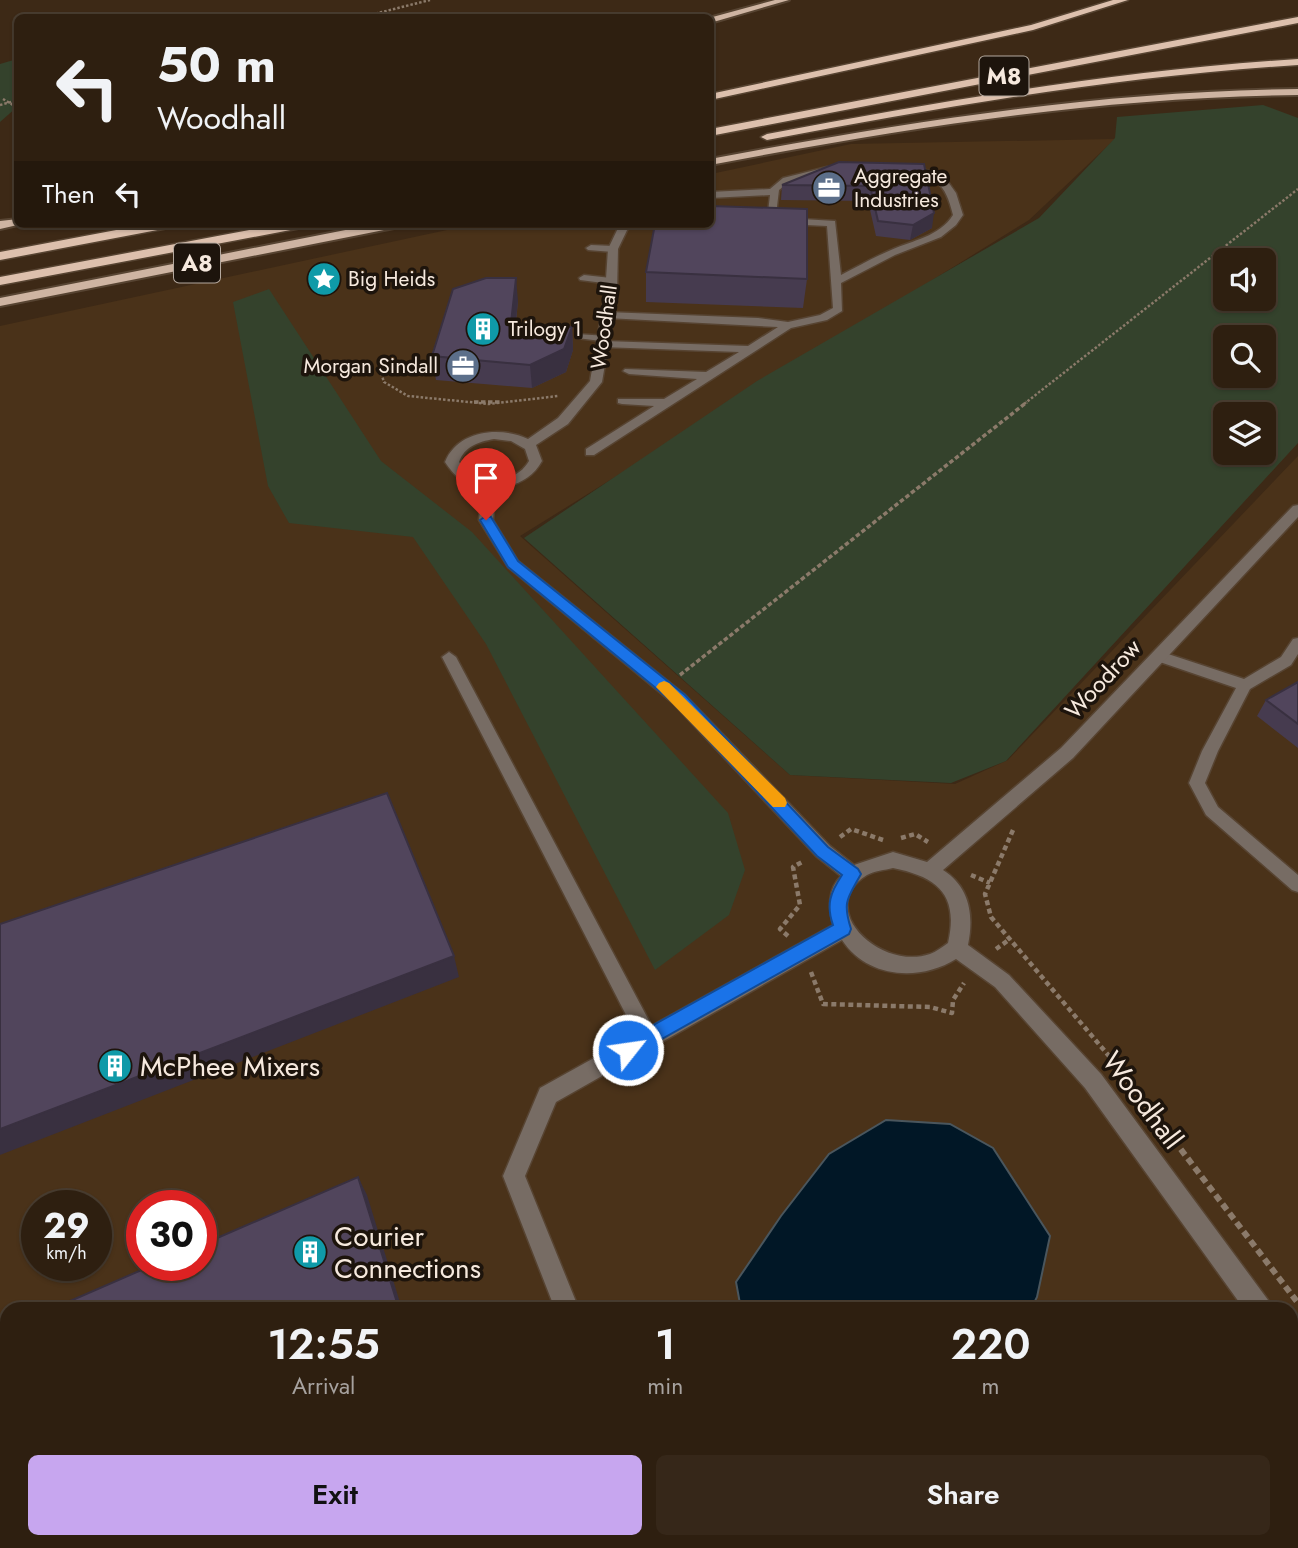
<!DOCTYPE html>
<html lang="en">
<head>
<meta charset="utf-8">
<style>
  body { margin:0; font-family:Jost,sans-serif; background:#362719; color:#f1f3f6; height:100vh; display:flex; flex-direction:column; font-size:26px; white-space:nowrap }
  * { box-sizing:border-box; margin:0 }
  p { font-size:23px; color:#a7a29f }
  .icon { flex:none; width:38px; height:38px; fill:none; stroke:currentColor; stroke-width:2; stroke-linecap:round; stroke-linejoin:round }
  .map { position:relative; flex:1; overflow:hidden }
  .details { position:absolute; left:0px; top:1302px; width:1298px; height:247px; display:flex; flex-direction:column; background:#2e1f10; border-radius:21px 21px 0 0; box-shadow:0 2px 5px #0004,0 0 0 2px #493d30 }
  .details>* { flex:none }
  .top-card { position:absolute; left:14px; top:14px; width:700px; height:214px; border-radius:10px; box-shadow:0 2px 5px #0004,0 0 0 2px #493d30; background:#2e1f10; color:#f1f3f6; overflow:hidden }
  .controls { position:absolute; left:1213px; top:248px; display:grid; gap:14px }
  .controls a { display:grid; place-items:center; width:63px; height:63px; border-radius:10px; background:#2e1f10; box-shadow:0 2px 5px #0004,0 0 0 2px #493d30; font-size:35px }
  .speed { position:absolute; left:21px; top:1190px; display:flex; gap:14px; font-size:35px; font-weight:700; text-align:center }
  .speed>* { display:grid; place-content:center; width:91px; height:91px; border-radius:50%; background:#2e1f10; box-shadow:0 2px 5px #0004,0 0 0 2px #493d30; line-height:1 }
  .speed small { font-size:18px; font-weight:400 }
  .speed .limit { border:10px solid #d22; background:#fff; color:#111 }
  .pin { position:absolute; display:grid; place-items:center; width:60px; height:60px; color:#fff; margin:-72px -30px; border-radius:50% 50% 50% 0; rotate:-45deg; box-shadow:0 0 7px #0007 }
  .pin .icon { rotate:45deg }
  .me { position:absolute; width:77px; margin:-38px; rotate:60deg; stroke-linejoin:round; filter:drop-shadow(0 0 5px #0008) }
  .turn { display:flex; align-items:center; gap:24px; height:147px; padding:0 28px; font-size:32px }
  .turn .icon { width:91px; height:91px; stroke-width:2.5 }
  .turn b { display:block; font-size:49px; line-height:60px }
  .then { display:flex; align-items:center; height:66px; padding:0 28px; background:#0003; gap:14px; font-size:26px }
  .eta { display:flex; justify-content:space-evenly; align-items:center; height:119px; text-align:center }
  .eta b { font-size:42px; font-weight:600; line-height:49px }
  .primary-button { display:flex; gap:14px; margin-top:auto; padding:14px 28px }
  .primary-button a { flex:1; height:80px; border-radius:10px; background:#c7a6ef; color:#111; font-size:28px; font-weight:600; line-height:80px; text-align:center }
  .primary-button a+a { background:#362719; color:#f1f3f6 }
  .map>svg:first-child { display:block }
</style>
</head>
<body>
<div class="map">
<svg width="1298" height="1548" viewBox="0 0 1298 1548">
  <rect width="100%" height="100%" fill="#3d2916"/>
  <!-- built -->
  <path fill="#4a3219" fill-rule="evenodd" d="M1115 139 1029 220 520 536 790 775 955 784 1008 760 1298 456V1548H0V326L475 224H710L711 174 851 144ZM37 1206H96V1265H37ZM142 1206H201V1265H142ZM7 1309H1292V1542H7Z"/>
  <!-- green -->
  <path fill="#34422c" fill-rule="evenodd" d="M17 59V107L0 122V64Z
    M1263 105 1298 118V443L1006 761 951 783 790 775 524 538 757 381 1039 218 1115 138 1117 117ZM1225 261H1264V299H1225ZM1225 338H1264V376H1225ZM1225 415H1264V453H1225Z
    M269 289 381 461 472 532 728 813 745 870 729 915 655 970 486 644 413 537 289 523 268 486 233 302Z"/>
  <!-- water -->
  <path fill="#011726" stroke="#4a565d" stroke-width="2" d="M886 1120 950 1124 993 1148 1050 1236 1037 1297 1031 1309H741L736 1282 781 1216 829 1154Z"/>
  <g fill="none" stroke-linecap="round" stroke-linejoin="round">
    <!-- service casing -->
    <g stroke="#574432" stroke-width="3">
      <path id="service" d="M905 165 933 172 946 179 956 193 963 215 956 225 941 237 895 255 841 283 842 311 827 320 791 328 594 455H586V449L654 406 622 404 618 403V399H664L697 379 629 374 623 371 625 369 706 372 739 352 602 347 597 344 601 341 577 338V334L607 336 608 338 605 341 748 346 778 327 607 318 602 315 607 312 758 318 788 322 820 315 833 308 827 226 786 224 781 221 786 218 835 221 841 275C857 267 874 257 891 250 913 240 939 237 953 215 945 181 936 179 905 169Z
        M827 167 830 168V172L789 182 779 190 775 223 767 221 770 195 710 198V192L770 189 783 178Z
        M600 224H629L630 225C623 230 607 229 600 224Z
        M591 245 613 246 618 249 613 252 588 250 586 248Z
        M584 275 611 278 616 281 611 284 580 280 579 278Z
        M1298 638V654L1291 665 1250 689 1218 751 1205 783 1218 807 1298 875V892L1292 890 1206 815 1189 783 1202 751 1236 688 1154 660 1152 656 1159 651 1244 679 1281 657 1293 639Z
        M449 652 456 657 655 1032 657 1038 655 1044 648 1047 641 1044 442 657Z"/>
    </g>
    <!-- minor casing -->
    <g stroke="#574432" stroke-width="3">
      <path id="minor" d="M620 224H630L618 249 617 294 602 382 568 424 536 445 542 461C532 479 516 486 496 488L493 520 518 561 685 695 830 846 854 865 893 852 927 862 1061 748 1293 506 1298 505V517L1073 758 943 870C970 887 974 916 968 945L1009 975 1101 1074 1268 1300 1271 1309H1244L1085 1088 995 987 956 959C919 982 867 978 842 940L556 1102 525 1176 579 1309H555L503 1176 540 1088 833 925C829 908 827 890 841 876L816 856 673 703 508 567 479 520 482 487C463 484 455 477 445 462 458 430 500 426 528 439L558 418 590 381 605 294 608 249ZM494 439 511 441 525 449 529 461C514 487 475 485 459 462 465 446 478 442 494 439ZM893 868C938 877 959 895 948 943 942 947 936 952 930 954 879 971 814 907 867 875 874 871 885 870 893 868Z
        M1292 1343 1298 1345V1376L1292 1374Z
        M515 1542H546L543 1548H512Z"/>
    </g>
    <!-- tertiary casing -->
    <g stroke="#574432" stroke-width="3">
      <path id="tertiary" d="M1298 1396V1424L1292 1427V1399Z
        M1255 1542H1282L1284 1548H1256Z"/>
    </g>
    <!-- trunk casing -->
    <g stroke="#574432" stroke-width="4">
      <path id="trunk" d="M775 0H789L710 23 709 18Z
        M1298 89V95C1099 97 906 128 710 165V159C906 122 1099 91 1298 89Z
        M18 219V224H22L0 229V221Z
        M376 224H400L394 228 0 306V298Z"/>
    </g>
    <!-- motorway casing -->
    <g stroke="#574432" stroke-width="3">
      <path id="motorway" d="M1113 0H1128L1033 30 710 100V94L1031 25Z
        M1298 17V23L710 136V129Z
        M1298 59V65C1119 76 943 107 767 140L761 137 767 134C943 101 1119 70 1298 59Z
        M148 224H174L168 228 0 260V252Z
        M281 224H307L301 228 0 285V277Z"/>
    </g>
    <!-- path-far3 -->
    <path stroke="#8b7a6a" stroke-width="2.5" stroke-dasharray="2.5 2" stroke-linecap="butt" d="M358 18 430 0
      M3 99 13 105
      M0 105 18 100
      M384 365 381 373 384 382 408 396 489 404 558 396
      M1024 404 1298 189"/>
    <!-- path-far2 -->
    <path stroke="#8b7a6a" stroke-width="3.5" stroke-dasharray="4.5 2.5" stroke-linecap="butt" d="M474 402H502
      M680 675 1027 402"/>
    <!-- path-far1 -->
    <path stroke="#8b7a6a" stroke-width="4.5" stroke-dasharray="5 3.5" stroke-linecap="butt" d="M1013 830 985 894 991 917 1120 1069
      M840 837 851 829 883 840
      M901 838 915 834 928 842
      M971 875 990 883
      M788 936 780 929 800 905 793 867 804 861
      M996 949 1010 939
      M811 972 823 1004 930 1007 952 1013 953 1000 964 983"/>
    <!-- path -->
    <path stroke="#8b7a6a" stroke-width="6" stroke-dasharray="7 4.5" stroke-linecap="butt" d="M1118 1067 1298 1303
      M1211 1542 1215 1548
      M1106 1548 1113 1542"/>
    <!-- service -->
    <use href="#service" fill="#776c64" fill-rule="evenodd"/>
    <!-- minor -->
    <use href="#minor" fill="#776c64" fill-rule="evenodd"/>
    <!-- tertiary -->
    <use href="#tertiary" fill="#776c64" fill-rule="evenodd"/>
    <!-- trunk -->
    <use href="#trunk" fill="#ceb4a2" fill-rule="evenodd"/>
    <!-- motorway -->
    <use href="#motorway" fill="#ddc0ad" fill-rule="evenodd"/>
  </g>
  <!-- wall -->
  <path fill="#463b4f" d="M839 162 932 228 910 240 876 236 868 201 781 200 782 185Z
    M646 272 807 279 803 308 646 302Z
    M518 301 516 323 572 327 573 350 566 372 532 388 436 380 432 356Z
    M1298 682V748L1257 716 1266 700Z"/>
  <!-- shaded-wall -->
  <path fill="#393040" d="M934 213 932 228 910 240 913 225Z
    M516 278 518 301 513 346 511 323Z
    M572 327 573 350 566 372 532 388 530 365Z
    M454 956 459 977 0 1155V1129Z
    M358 1177 367 1195 402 1309H399Z"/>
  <!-- building -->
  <path fill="#51455c" stroke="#393040" stroke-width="2" d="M839 162 924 164 934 213 913 225 878 221 870 186 782 185Z
    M710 206 807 209V279L646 272 655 224H710Z
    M486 278H516L511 323 572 327 564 349 530 365 432 356 453 289Z
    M1298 682V724L1266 700Z
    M387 793 454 956 0 1129V924Z
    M358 1177 399 1309H61V1305L153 1265H201V1245Z"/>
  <!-- route -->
  <path fill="#1a73e8" stroke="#114b97" stroke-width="2" d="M486 516 491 517 518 561 685 695 828 847 858 869 861 874C848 898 842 901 851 929L849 934 628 1058 621 1056 618 1050 621 1043 833 925C826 905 830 893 842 875L817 856 674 703 508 567 480 520Z"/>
  <!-- slow -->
  <path fill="#f59e0b" d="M664 681 669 683 785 798 787 803 785 807H773L659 690 656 687 659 683Z"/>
  <!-- icons -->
  <defs>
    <g id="office-disc" transform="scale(1.75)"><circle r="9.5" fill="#5c6f8a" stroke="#1d140c"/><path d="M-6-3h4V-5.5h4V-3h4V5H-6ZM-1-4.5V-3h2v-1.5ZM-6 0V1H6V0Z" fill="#fff"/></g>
    <g id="sight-disc" transform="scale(1.75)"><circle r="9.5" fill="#0f9aa8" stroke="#1d140c"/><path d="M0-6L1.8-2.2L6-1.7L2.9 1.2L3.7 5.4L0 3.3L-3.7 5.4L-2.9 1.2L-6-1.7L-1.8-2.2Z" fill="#fff"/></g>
    <g id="building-disc" transform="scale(1.75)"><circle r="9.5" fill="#0f9aa8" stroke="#1d140c"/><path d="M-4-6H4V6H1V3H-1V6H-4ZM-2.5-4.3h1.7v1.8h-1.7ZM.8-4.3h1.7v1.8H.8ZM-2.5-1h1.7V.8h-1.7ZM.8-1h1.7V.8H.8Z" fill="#fff"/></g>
  </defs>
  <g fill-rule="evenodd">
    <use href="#office-disc" x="829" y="188"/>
    <use href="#sight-disc" x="324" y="279"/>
    <use href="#building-disc" x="483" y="329"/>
    <use href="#office-disc" x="463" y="366"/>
    <use href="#building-disc" x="115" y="1066"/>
    <use href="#building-disc" x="310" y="1252"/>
  </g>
  <g text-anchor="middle" stroke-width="7" stroke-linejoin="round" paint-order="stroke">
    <!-- far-poi labels -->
    <g font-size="21" fill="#f6e9de" stroke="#1d140c" text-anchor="start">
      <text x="854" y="183">Aggregate<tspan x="854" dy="24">Industries</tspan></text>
      <text x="348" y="286">Big Heids</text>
      <text x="508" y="336">Trilogy 1</text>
      <text x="438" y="373" text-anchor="end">Morgan Sindall</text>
    </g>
    <!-- far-street labels -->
    <g font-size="21" fill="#f6e9de" stroke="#1d140c">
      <text transform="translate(604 327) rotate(-82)" y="7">Woodhall</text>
    </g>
    <!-- shield labels -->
    <g fill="#1d140c" stroke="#b5a99f" stroke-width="2">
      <rect x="979.5" y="56.5" width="49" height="39" rx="5"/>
      <rect x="174" y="243.5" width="46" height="39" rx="5"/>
    </g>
    <g font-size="23" font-weight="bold" fill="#f6e9de">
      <text x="1004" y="84">M8</text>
      <text x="197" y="271">A8</text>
    </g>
    <!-- street labels -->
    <g font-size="24" fill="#f6e9de" stroke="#1d140c">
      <text transform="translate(1103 679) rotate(-47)" y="8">Woodrow</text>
    </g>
    <!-- near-poi labels -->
    <g font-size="28" fill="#f6e9de" stroke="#1d140c" text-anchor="start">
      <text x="140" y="1076">McPhee Mixers</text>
      <text x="334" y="1246">Courier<tspan x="334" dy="32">Connections</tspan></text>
    </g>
    <!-- near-street labels -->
    <g font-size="28" fill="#f6e9de" stroke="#1d140c">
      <text transform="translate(1143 1100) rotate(53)" y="10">Woodhall</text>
    </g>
  </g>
</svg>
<div class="controls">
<a><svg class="icon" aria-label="sound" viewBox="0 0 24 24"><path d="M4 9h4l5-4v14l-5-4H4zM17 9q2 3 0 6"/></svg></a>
<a><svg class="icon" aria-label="search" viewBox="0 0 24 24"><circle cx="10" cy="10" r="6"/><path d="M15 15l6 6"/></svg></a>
<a><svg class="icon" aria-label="layers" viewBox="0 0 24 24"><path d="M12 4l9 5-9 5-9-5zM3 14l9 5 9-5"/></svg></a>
</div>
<div class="speed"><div>29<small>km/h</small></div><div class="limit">30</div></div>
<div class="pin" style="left:486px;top:520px;background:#d93025"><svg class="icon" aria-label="arrive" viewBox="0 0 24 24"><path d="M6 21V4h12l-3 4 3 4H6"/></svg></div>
<svg class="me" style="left:628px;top:1050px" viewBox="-20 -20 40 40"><circle r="17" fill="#1a73e8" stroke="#fff" stroke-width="3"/><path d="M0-11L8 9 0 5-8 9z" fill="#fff"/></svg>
<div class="top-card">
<div class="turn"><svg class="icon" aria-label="left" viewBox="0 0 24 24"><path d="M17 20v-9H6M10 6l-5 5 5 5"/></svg><div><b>50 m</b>Woodhall</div></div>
<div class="then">Then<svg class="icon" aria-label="left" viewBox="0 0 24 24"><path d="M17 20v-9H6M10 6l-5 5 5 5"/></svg></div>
</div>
<section class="details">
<div class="eta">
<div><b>12:55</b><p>Arrival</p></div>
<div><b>1</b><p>min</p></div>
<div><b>220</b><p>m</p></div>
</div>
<div class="primary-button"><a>Exit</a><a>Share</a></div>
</section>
</div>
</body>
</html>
